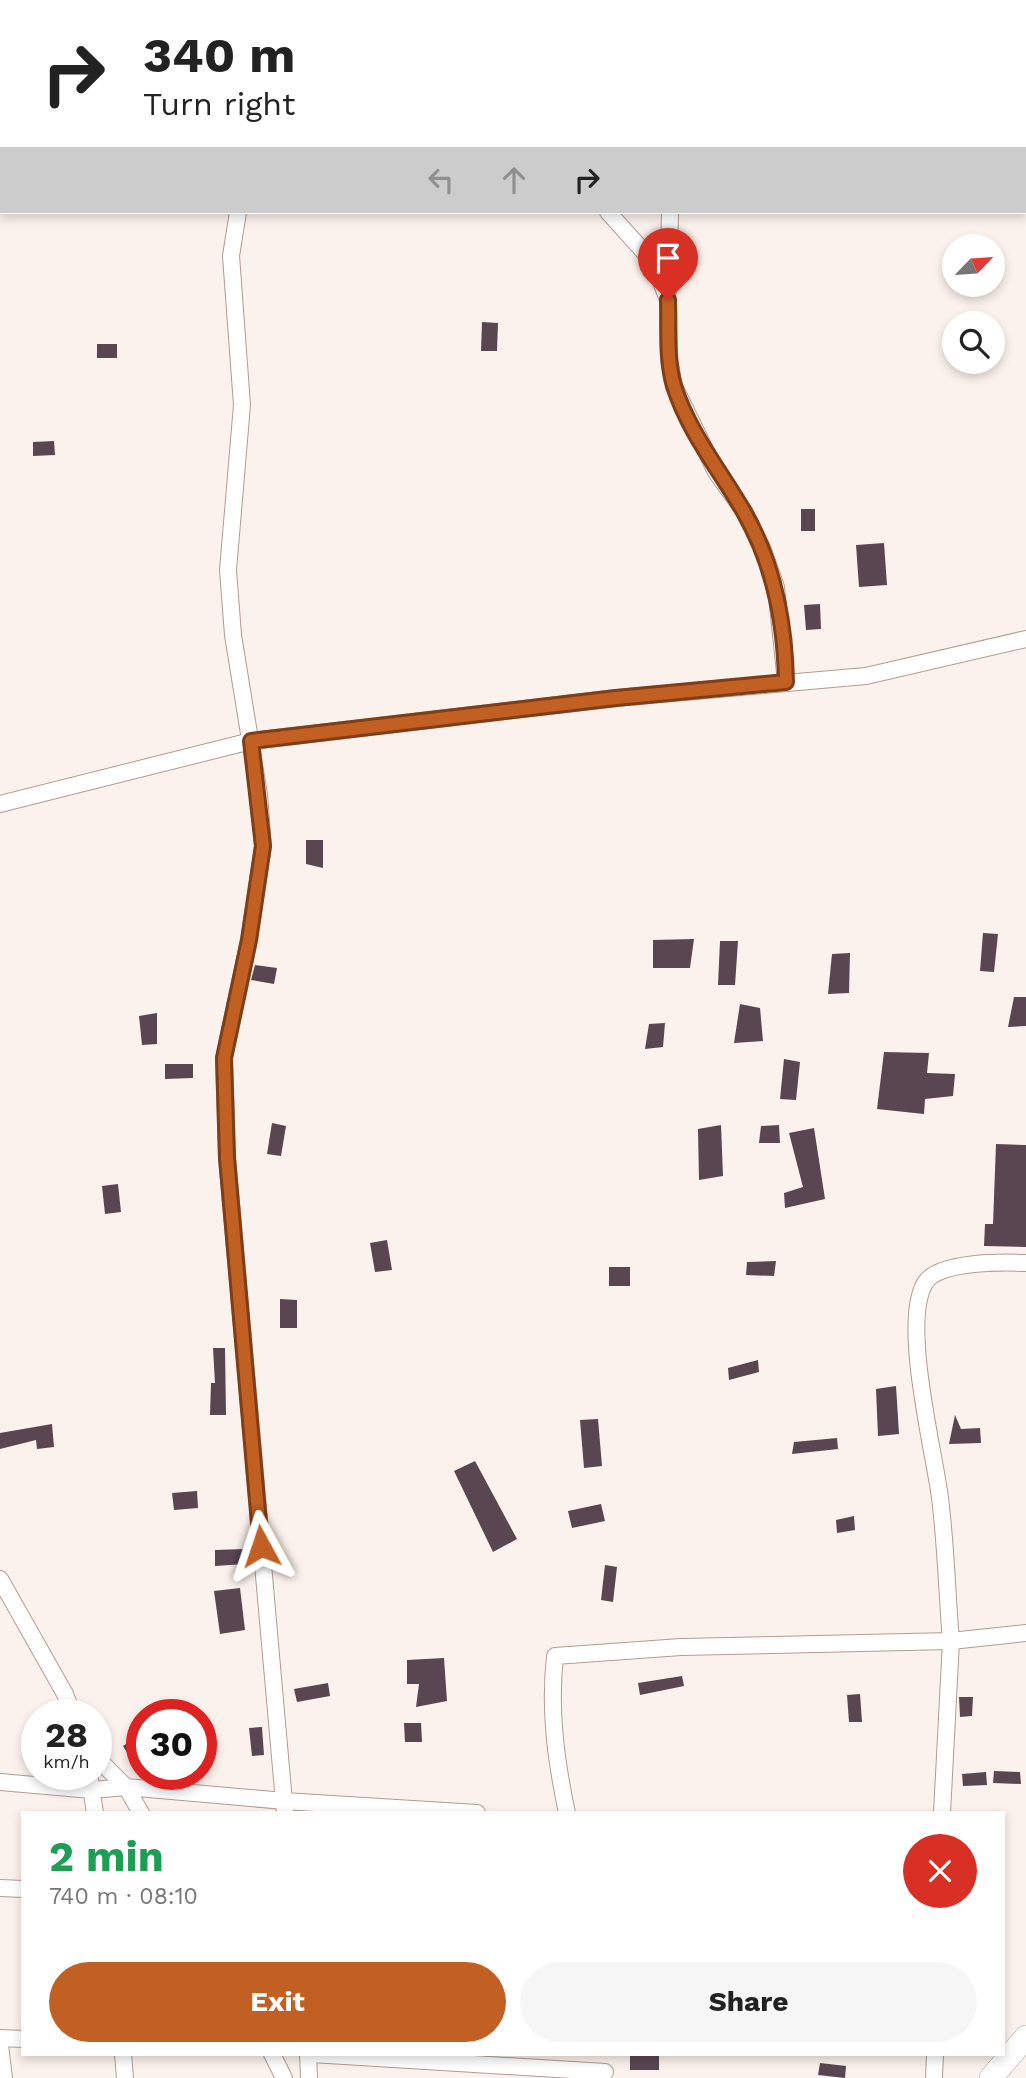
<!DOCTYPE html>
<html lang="en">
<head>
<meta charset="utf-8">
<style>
  body { margin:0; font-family:"Work Sans",sans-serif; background:#f6f6f6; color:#222; height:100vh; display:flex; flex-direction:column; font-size:26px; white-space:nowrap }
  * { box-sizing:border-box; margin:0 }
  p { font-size:23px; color:#767676 }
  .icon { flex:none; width:38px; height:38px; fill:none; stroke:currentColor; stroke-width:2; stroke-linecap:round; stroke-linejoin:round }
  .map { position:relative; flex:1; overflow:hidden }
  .panel { position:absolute; left:21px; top:1811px; width:984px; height:245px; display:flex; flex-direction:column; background:#fff; border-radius:0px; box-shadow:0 4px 10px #0003 }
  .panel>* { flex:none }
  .banner { position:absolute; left:0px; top:0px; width:1027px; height:214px; box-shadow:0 4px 10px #0003; background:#fff; color:#222; overflow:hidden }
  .needle { width:46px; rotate:65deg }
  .buttons { position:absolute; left:942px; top:234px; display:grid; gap:14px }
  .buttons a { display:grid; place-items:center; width:63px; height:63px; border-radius:50%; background:#fff; box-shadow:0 4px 10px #0003; font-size:35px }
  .speed { position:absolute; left:21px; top:1699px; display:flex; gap:14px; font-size:35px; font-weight:700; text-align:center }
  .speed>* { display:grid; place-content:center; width:91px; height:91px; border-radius:50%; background:#fff; box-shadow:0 4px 10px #0003; line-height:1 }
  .speed small { font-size:18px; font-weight:400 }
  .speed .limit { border:10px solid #d22; background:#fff; color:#111 }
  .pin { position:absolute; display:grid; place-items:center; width:60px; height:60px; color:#fff; margin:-72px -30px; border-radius:50% 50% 50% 0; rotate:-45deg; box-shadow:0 0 7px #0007 }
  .pin .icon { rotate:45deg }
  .me { position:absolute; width:77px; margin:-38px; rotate:355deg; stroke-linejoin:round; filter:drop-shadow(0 0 5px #0008) }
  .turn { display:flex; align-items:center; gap:24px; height:147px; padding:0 28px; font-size:32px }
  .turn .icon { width:91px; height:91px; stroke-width:2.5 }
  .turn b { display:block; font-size:49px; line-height:60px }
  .lanes { display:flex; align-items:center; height:66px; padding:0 28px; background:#0003; justify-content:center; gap:35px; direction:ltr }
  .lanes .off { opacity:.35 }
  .round { display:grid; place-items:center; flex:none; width:74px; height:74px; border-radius:37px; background:#f6f6f6 }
  .overview { display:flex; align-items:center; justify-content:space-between; height:119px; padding:0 28px }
  h1 { font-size:42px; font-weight:700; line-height:52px; color:#1e9e55 }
  .primary-button { display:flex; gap:14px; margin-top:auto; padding:14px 28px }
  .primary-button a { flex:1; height:80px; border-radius:42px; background:#c26023; color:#fff; font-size:28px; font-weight:700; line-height:80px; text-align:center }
  .primary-button a+a { background:#f6f6f6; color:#222 }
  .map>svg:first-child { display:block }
</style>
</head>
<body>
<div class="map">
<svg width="1026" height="2078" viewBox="0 0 1026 2078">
  <rect width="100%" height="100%" fill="#fcf2ed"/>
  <!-- building -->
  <path fill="#594651" d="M482 322 498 323 497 351H481Z
    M97 344H117V358H97Z
    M54 441 55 455 33 456V442Z
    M801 509H815V531H801Z
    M884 543 887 585 859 587 856 545Z
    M820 604 821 629 806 630 804 605Z
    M306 840H323V868L306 864Z
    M983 933 998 934 994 972 980 971Z
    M694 939 690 968H653V940Z
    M720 941H738L735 985H718Z
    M850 953 849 993 828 994 832 954Z
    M255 965 277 968 274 984 251 980Z
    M1014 997H1026V1026L1008 1027Z
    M740 1004 760 1008 763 1041 734 1043Z
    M157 1013V1044L142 1045 139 1016Z
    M665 1023 663 1047 645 1049 649 1024Z
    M884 1052 929 1053 927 1073 955 1074 953 1096 925 1099 924 1114 877 1109Z
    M784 1059 800 1062 796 1100 780 1099Z
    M165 1064H193V1078L165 1079Z
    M272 1123 286 1126 281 1156 267 1154Z
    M721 1125 723 1176 699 1180 698 1129Z
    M779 1125 780 1143H759L761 1126Z
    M814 1128 825 1199 785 1208 784 1193 803 1187 789 1133Z
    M996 1144 1026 1145V1247L984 1246 985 1224H993Z
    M118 1184 121 1212 105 1214 102 1186Z
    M387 1240 392 1270 375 1272 370 1243Z
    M776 1261 774 1276 746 1275 747 1262Z
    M609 1267H630V1286H609Z
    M280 1299 297 1300V1328H280Z
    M213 1348H225L226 1415H210L211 1383H215Z
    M758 1360 759 1372 729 1380 728 1368Z
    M896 1386 899 1434 878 1436 876 1389Z
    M955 1415 961 1429 980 1428 981 1443 949 1444Z
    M598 1419 602 1466 584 1468 580 1420Z
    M52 1424 54 1447 37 1449 36 1440 0 1449V1433Z
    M837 1438 838 1449 792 1454 794 1442Z
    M475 1461 517 1539 493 1552 454 1471Z
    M197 1491 198 1508 174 1510 172 1493Z
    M601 1504 605 1521 572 1528 568 1511Z
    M854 1516 855 1530 837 1533 836 1520Z
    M244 1549 245 1564 215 1566V1550Z
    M605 1565 617 1567 613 1602 601 1600Z
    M240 1588 245 1630 220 1634 214 1591Z
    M444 1658 447 1701 416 1707 419 1684H407V1660Z
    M682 1676 684 1686 640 1695 638 1683Z
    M328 1683 330 1696 297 1702 294 1689Z
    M860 1694 862 1722H849L847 1695Z
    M959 1697H973L972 1716 960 1717Z
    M404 1723H421L422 1742H405Z
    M262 1727 264 1755 252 1756 249 1728Z
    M134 1739 142 1752V1777L123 1746Z
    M994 1771 1020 1772 1021 1784 993 1783Z
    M986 1772 987 1785 963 1786 962 1774Z
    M630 2054H659V2070H630Z
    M820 2063 846 2066 845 2078 818 2075Z"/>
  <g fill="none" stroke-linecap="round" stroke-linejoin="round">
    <!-- street casing -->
    <g stroke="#b29c90" stroke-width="18">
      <path id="street" d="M217 2V0
        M645 2V0
        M0 45H2
        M238 212 231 256 242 405 228 570 233 635 259 795 263 846 249 940 224 1058 227 1158 285 1813
        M608 212 654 263 668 300 669 359 674 386 716 472 744 511 763 550 776 587 786 682
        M668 291 670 212
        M0 804 251 741 616 698 866 676 1026 639
        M1026 1263C1003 1262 938 1261 925 1283 901 1323 934 1450 940 1498 946 1545 947 1594 951 1641L1026 1633
        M0 1579 65 1694 73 1715
        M96 1757 126 1787 141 1813
        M89 1774 95 1813
        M0 1782 92 1790 126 1787 284 1801 477 1813
        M567 1813C556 1761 549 1710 555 1656L681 1647 951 1641 942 1813
        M0 1888 23 1889
        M0 2038 23 2039
        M0 2045 4 2078
        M123 2054 125 2078
        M272 2054 284 2078
        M308 2054 309 2078
        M312 2054 605 2072
        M934 2078 935 2054"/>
    </g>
    <!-- secondary casing -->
    <g stroke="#b29c90" stroke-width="24">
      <path id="secondary" d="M991 2078 1026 2037"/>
    </g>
    <!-- street -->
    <use href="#street" stroke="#fff" stroke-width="16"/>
    <!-- secondary -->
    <use href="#secondary" stroke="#fff" stroke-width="23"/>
  </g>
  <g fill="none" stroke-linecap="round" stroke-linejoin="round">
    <!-- route casing -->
    <g stroke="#7e3e17" stroke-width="18">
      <path id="route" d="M261 1546 227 1158 224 1058 249 940 263 846 251 741 616 698 786 682C785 622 774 564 744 512 720 470 689 433 674 386 666 358 669 328 668 300"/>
    </g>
    <!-- route -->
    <use href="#route" stroke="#c26023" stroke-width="12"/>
  </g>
</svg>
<div class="buttons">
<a><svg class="needle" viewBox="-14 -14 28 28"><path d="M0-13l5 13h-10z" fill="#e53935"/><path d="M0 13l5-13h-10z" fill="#767676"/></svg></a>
<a><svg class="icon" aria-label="search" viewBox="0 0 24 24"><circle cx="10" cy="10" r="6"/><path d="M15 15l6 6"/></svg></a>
</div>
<div class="speed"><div>28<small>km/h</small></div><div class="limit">30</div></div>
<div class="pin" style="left:668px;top:300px;background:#d93025"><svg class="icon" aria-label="arrive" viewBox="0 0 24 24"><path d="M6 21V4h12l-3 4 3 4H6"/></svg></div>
<svg class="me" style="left:261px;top:1546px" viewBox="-20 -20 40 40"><path d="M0-17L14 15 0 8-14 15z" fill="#c26023" stroke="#fff" stroke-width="4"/></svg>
<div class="banner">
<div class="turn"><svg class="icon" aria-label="right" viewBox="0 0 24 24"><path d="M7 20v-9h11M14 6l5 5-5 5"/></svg><div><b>340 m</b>Turn right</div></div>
<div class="lanes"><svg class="icon off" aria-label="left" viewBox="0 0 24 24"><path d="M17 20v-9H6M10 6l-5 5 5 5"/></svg><svg class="icon off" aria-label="ahead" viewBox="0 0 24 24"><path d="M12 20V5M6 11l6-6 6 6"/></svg><svg class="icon" aria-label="right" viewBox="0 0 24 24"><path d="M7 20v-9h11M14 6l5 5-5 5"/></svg></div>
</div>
<section class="panel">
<div class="overview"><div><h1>2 min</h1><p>740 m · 08:10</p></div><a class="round" style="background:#d93025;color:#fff"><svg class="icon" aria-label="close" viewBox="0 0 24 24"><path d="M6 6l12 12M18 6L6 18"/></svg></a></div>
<div class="primary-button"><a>Exit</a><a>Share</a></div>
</section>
</div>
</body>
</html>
